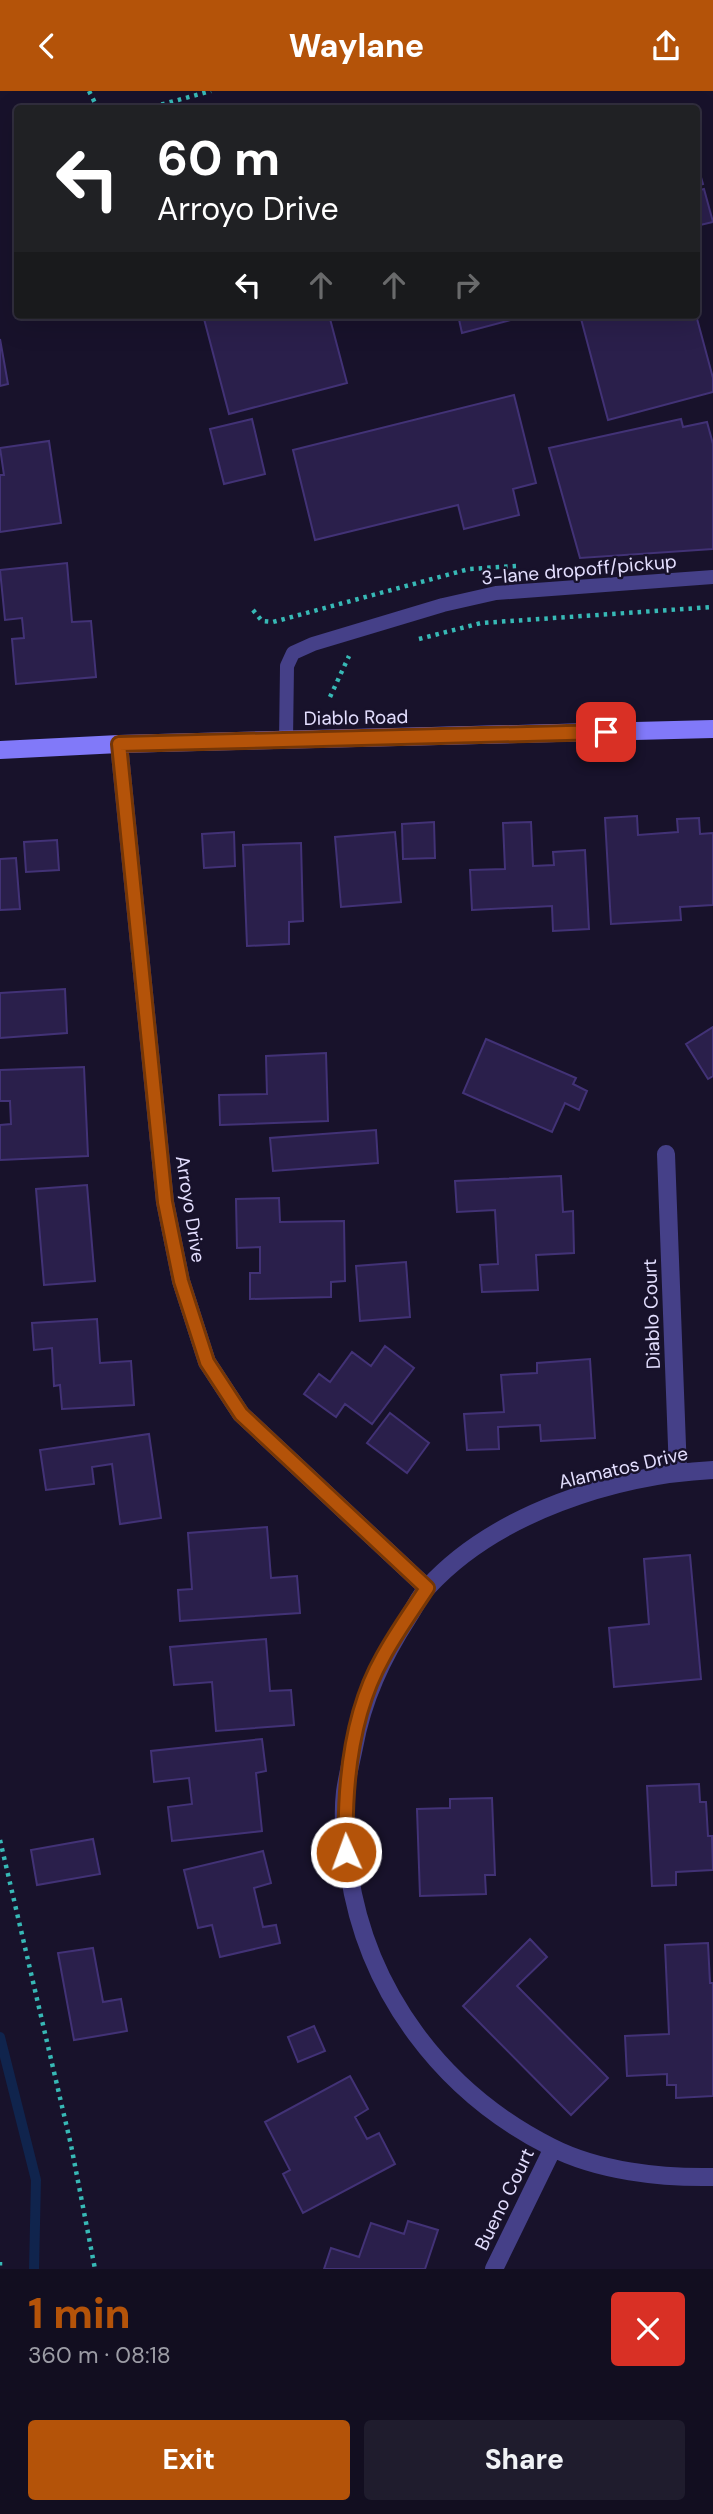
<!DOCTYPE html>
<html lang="en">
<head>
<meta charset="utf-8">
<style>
  body { margin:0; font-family:"DM Sans",sans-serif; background:#1f1c2d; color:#f1f3f6; height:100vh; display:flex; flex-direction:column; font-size:26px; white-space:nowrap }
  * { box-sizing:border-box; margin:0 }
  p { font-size:23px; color:#9c9ca5 }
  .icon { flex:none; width:38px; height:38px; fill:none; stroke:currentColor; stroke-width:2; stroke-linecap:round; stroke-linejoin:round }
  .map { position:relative; height:2178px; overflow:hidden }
  .details { display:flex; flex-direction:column; background:#120e20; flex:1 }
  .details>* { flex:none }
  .banner { position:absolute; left:14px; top:14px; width:686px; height:214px; border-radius:7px; box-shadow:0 7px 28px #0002,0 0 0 2px #312e3e; background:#202124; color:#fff; overflow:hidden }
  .pin { position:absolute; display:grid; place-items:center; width:60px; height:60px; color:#fff; margin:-30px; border-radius:14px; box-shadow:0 4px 10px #0006 }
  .me { position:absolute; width:77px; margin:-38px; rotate:358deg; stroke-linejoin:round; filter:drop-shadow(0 0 5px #0008) }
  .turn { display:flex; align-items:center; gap:24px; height:147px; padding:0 28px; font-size:32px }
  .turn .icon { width:91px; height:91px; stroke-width:2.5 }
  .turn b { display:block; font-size:49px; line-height:60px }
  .lanes { display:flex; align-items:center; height:66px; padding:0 28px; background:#0003; justify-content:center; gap:35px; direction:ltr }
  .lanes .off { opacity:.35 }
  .round { display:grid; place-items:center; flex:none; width:74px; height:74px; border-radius:7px; background:#1f1c2d }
  .head { display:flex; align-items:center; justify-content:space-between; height:119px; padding:0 28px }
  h1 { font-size:42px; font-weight:800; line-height:52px; color:#b45309 }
  .button { display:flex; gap:14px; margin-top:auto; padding:14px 28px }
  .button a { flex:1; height:80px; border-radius:7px; background:#b45309; color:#fff; font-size:28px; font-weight:800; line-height:80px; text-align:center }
  .button a+a { background:#1f1c2d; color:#f1f3f6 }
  header { display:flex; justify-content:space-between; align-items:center; height:91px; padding:0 28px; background:#b45309; color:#fff; font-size:32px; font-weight:800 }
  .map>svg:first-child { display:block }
</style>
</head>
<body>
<header><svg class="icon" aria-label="back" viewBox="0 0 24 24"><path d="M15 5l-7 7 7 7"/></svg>Waylane<svg class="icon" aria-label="share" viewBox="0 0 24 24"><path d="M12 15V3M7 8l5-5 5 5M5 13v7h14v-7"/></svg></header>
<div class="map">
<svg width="713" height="2178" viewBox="0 0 713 2178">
  <rect width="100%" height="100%" fill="#18122b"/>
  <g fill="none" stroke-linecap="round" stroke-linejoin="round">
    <!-- stream -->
    <path stroke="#10244d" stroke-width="10" d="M0 1946 36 2089 34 2178"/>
  </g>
  <!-- building -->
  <path fill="#2a1f4b" stroke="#423276" stroke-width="2" d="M696 69 703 93 696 95Z
    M704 98 713 131 696 135V100Z
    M203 224H329L347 292 229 323Z
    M458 224H530L462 242Z
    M580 224H696L713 287V301L608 329Z
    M0 248 8 293 0 295Z
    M514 304 536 392 513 398 519 424 464 438 458 414 315 449 293 359Z
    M252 328 265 383 224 393 210 338Z
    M681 328 683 336 707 331 713 353V458L580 467 549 357Z
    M49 350 61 432 0 441V384H4L0 357Z
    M67 472 72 531 91 530 96 586 16 593 12 548 24 547 22 527 5 529 0 479Z
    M637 725 638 744 678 741 677 728 699 727 700 743 713 742V814L680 816 681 829 611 833 605 727Z
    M434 731 435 767 403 768 402 733Z
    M531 731 533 775 554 774 553 761 585 759 589 838 553 840 552 815 472 819 470 779 505 778 503 732Z
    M234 741 235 775 204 777 202 743Z
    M395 741 401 811 341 816 335 746Z
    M57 749 59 779 26 781 24 751Z
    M301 752 303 830 289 831V853L247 855 243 754Z
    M16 767 20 818 0 819V768Z
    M65 898 67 942 0 947V902Z
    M713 936V985L708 988 686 953Z
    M486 948 576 987 573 993 587 1000 579 1019 565 1012 552 1041 463 1002Z
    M326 962 328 1030 220 1034 219 1004 267 1003 266 965Z
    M84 976 88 1065 0 1069V1034L11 1033 10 1010H0V979Z
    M376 1039 378 1072 273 1080 270 1047Z
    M561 1085 563 1121 573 1120 574 1162 536 1164 538 1199 482 1201 480 1174 498 1173 495 1119 457 1121 455 1090Z
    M87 1094 95 1190 44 1194 36 1098Z
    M279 1107 280 1131 344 1130 345 1190 331 1191V1206L250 1208V1182H260V1156L237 1157 236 1108Z
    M406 1171 410 1226 360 1230 356 1175Z
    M97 1228 100 1272 131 1270 134 1314 62 1318 60 1294 54 1295 52 1257 34 1259 32 1232Z
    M385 1255 414 1277 372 1333 345 1313 336 1326 304 1303 319 1283 330 1291 352 1261 371 1275Z
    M590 1268 595 1347 541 1350 540 1334 498 1336 499 1358 467 1359 464 1323 504 1321 501 1284 537 1282V1272Z
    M390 1322 429 1352 407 1382 367 1352Z
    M149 1343 161 1427 120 1433 112 1373 92 1376 94 1393 46 1399 40 1359Z
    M267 1436 271 1487 297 1485 300 1522 180 1530 178 1499 192 1498 188 1442Z
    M690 1464 701 1588 614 1596 609 1537 649 1533 644 1468Z
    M266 1548 270 1600 291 1599 294 1634 216 1640 212 1591 174 1594 170 1556Z
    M262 1648 266 1680 256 1682 262 1740 172 1750 168 1716 192 1713 189 1687 154 1691 151 1660Z
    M699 1693 700 1711H706L708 1745H712L713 1779 676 1781V1794L652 1795 647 1695Z
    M492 1707 495 1784H485L486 1803 420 1805 417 1718 450 1717V1708Z
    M93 1748 100 1783 37 1794 31 1759Z
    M263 1760 271 1792 254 1797 263 1836 276 1834 280 1852 220 1866 212 1834 198 1837 184 1779Z
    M530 1848 547 1866 517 1895 608 1987 571 2024 463 1915Z
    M708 1852 710 1892H713V2005L676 2007V1994H667V1983L627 1985 625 1945 669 1943 665 1854Z
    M93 1857 103 1911 121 1908 127 1940 74 1949 58 1862Z
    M314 1935 325 1960 298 1971 288 1946Z
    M350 1985 368 2018 355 2026 367 2048 379 2042 395 2073 303 2122 283 2083 290 2079 265 2031Z
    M408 2130 438 2139 425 2178H324L331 2157 359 2166 371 2132 404 2143Z"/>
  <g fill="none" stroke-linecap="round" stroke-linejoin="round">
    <!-- path -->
    <path stroke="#37b9b6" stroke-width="4.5" stroke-dasharray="3.5 5" stroke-linecap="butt" d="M89 0 98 18
      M145 18 211 0
      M253 519 262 530 273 531 469 478 516 475
      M419 548 481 532 713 516
      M330 606 349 565
      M0 1749 71 2054 95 2178
      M0 2171V2178"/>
    <!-- lane -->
    <path stroke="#454088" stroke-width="14" d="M286 649 287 575 293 562 313 553 443 514 496 502 713 486"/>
    <!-- street -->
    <path stroke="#454088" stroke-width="18" d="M119 653 165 1111 181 1190 207 1271 241 1323 427 1497
      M666 1063 678 1381
      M713 1379C615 1384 496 1422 428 1496 420 1504 415 1516 409 1525 382 1567 363 1607 354 1656 351 1671 347 1686 345 1701 342 1726 345 1756 349 1781 367 1901 442 2001 551 2056 598 2080 660 2087 713 2086
      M494 2178 553 2057"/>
    <!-- secondary -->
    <path stroke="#8179f9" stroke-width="18" d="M0 659 119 653 713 638"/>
  </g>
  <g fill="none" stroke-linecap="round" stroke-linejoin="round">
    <!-- route casing -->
    <g stroke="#753606" stroke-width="18">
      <path id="route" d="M346 1761C344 1696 350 1624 383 1566 396 1542 412 1520 427 1497L241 1323 207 1271 181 1190 165 1111 119 653 606 641"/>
    </g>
    <!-- route -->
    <use href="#route" stroke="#b45309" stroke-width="12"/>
  </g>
  <g text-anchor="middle" stroke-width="5" stroke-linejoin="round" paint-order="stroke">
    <!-- street labels -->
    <g font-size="19" fill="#e3defe" stroke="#18122b">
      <text transform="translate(579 478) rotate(-5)" y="7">3-lane dropoff/pickup</text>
      <text transform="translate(356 626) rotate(-1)" y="7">Diablo Road</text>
      <text transform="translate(191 1118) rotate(81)" y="7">Arroyo Drive</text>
      <text transform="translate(651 1223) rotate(-92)" y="7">Diablo Court</text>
      <text transform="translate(623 1376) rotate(-13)" y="7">Alamatos Drive</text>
      <text transform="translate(504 2108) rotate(-64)" y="7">Bueno Court</text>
    </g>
  </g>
</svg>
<div class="pin" style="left:606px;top:641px;background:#d93025"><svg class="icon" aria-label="arrive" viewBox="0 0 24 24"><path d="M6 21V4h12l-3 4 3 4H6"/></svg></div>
<svg class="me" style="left:346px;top:1761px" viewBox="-20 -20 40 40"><circle r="17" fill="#b45309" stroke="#fff" stroke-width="3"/><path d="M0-11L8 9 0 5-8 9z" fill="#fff"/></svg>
<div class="banner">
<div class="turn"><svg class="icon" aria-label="left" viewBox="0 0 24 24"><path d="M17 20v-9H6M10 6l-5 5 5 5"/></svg><div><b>60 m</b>Arroyo Drive</div></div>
<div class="lanes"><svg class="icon" aria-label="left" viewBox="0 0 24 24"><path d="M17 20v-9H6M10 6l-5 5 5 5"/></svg><svg class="icon off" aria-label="ahead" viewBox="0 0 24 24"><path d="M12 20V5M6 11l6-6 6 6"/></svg><svg class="icon off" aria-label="ahead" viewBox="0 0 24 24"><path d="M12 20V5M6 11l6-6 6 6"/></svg><svg class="icon off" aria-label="right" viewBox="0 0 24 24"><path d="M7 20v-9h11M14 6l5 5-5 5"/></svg></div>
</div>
</div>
<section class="details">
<div class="head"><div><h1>1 min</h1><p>360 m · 08:18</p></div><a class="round" style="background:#d93025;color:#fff"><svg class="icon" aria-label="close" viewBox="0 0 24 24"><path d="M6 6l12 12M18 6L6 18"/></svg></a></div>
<div class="button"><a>Exit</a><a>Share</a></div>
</section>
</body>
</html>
